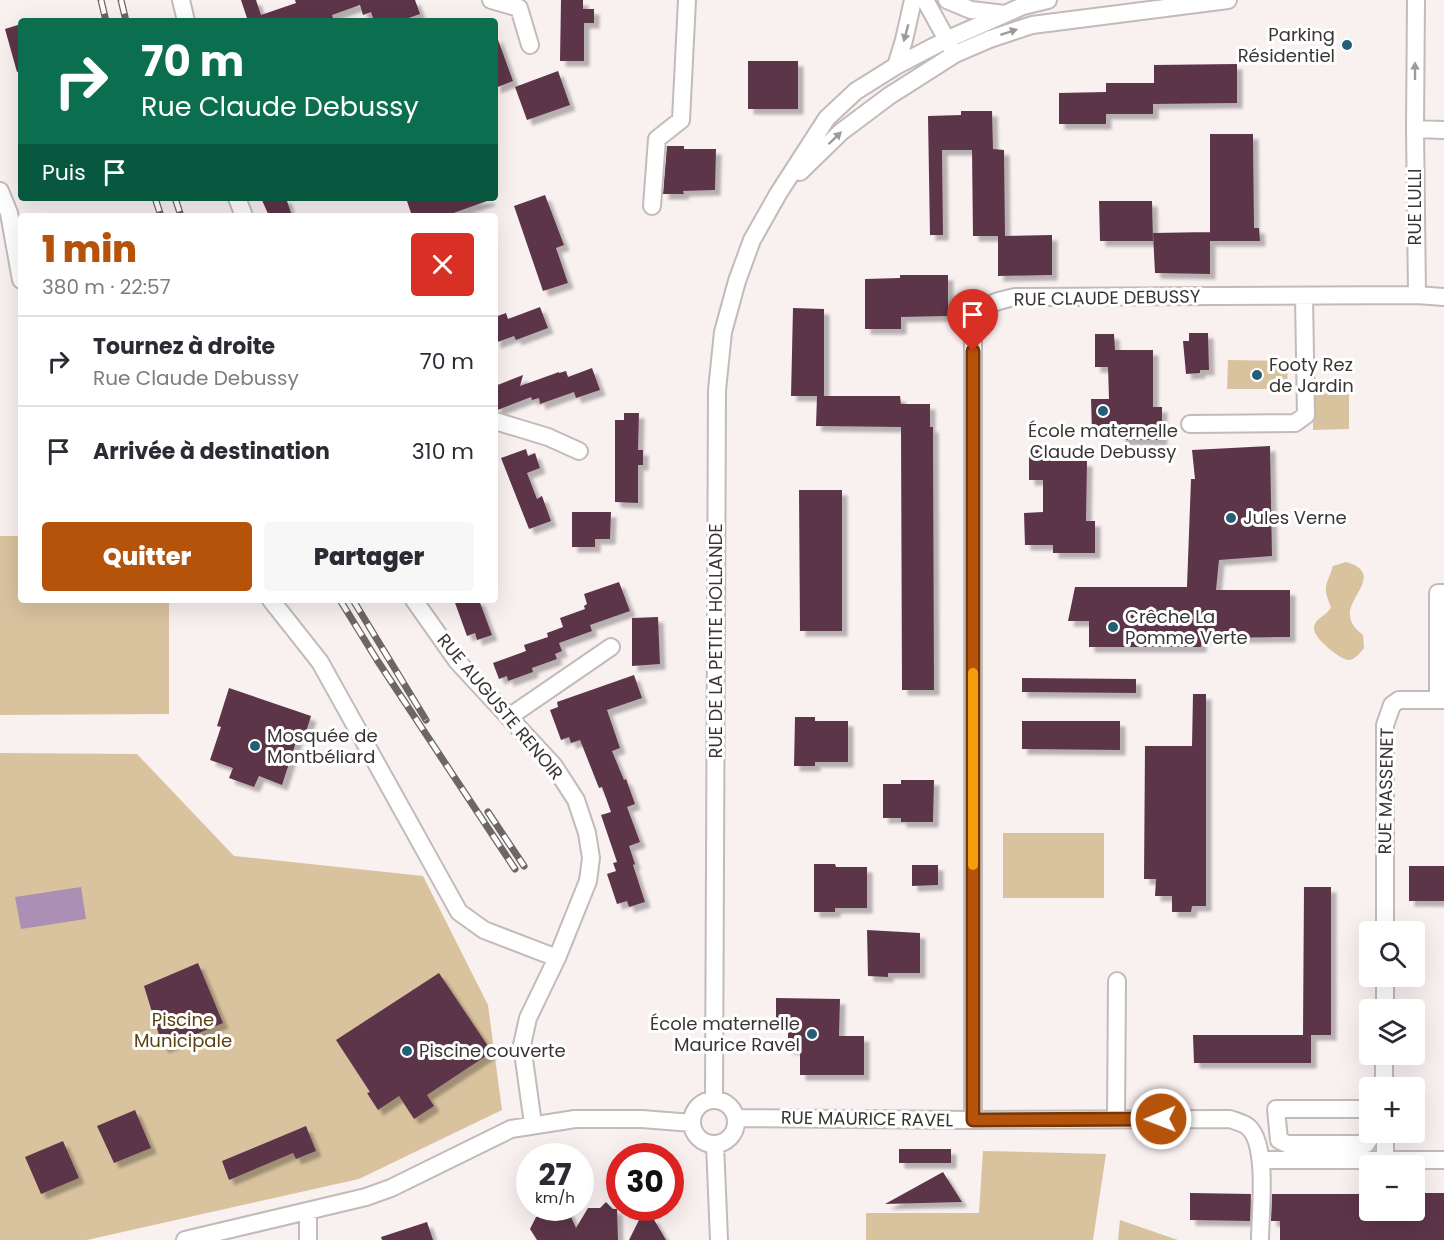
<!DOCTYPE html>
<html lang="fr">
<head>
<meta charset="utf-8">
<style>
  body { margin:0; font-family:Poppins,sans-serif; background:#f7f7f7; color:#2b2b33; height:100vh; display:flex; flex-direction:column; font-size:22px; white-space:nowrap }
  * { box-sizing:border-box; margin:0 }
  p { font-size:20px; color:#7c7c81 }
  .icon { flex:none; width:33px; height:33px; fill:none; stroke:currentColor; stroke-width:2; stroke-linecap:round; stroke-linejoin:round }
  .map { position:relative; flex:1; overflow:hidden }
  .side { position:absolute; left:18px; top:213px; width:480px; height:390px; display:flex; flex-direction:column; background:#fff; border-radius:6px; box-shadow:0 6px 24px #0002 }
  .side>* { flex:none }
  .guide { position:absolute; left:18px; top:18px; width:480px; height:183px; border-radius:6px; box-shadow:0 6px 24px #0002; background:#0b6e4f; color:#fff; overflow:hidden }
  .tools { position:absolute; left:1359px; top:921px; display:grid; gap:12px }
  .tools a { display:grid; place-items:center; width:66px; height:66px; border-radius:6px; background:#fff; box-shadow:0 6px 24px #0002; font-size:30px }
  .speed { position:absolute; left:516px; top:1143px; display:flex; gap:12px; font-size:30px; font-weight:700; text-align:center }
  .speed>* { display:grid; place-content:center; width:78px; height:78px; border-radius:50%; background:#fff; box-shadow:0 6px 24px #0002; line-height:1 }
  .speed small { font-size:15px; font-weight:400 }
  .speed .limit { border:9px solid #d22; background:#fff; color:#111 }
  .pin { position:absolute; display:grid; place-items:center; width:51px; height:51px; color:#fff; margin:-62px -26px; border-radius:50% 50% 50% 0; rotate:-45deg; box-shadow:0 0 6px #0007 }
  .pin .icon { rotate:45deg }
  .me { position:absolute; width:66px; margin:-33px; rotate:269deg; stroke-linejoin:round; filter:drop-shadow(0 0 4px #0008) }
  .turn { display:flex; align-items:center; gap:21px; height:126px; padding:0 24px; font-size:27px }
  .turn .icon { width:78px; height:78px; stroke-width:2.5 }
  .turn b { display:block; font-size:42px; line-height:51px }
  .then { display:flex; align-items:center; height:57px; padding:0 24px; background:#0003; gap:12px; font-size:22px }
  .round { display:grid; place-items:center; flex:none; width:63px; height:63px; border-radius:6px; background:#f7f7f7 }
  .headline { display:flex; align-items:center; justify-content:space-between; height:102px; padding:0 24px }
  h1 { font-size:36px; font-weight:800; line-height:45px; color:#b45309 }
  .button { display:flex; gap:12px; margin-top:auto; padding:12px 24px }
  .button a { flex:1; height:69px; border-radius:6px; background:#b45309; color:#fff; font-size:24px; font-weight:800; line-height:69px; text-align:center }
  .button a+a { background:#f7f7f7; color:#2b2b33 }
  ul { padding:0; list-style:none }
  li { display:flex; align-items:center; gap:18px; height:90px; padding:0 24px; border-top:2px solid #e1e1e2 }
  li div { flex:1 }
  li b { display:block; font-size:22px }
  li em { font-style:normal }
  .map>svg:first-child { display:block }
</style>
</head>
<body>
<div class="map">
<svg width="1444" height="1240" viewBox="0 0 1444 1240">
  <defs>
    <filter id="shadow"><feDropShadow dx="5.5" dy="5.5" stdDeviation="1.5" flood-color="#0004"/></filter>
  </defs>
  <rect width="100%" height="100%" fill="#f9f0f0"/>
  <!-- green -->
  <path fill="#d9c39f" d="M1228 360 1288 361 1287 389H1227Z
    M1313 388H1349V429L1313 430Z
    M0 536H21V600H169V714L0 715Z
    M1346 562C1385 573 1347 597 1350 616 1351 625 1357 630 1363 635L1364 648C1360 653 1356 659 1349 660 1340 660 1314 638 1314 629 1314 618 1327 616 1331 607 1322 586 1326 587 1333 566Z
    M0 753 137 754 234 856 423 876 488 1005 502 1110 359 1179 87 1240H0Z
    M1003 833H1104V898H1003Z
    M983 1151 1106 1154 1093 1240H866V1213H979Z
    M1120 1220 1178 1240H1118Z"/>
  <!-- water -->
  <path fill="#ac8fb5" d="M81 887 86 919 21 929 15 897Z"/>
  <!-- building -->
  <path fill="#5d354a" filter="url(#shadow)" d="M241 0H256L261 15 296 3 295 0H415L420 14 400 21H374L371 12 363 15 360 5 332 15 334 21H248Z
    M561 0H583V9H594V23H584V61H560Z
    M21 24V71L17 72 5 29Z
    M495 37H497L513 81 495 88Z
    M748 61H798V109H748Z
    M1237 64V103L1153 104V114H1106V124H1059V93L1106 92V83H1154V65Z
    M558 71 570 105 527 120 515 87Z
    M961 111H992L993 149 1004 150 1005 236H1000L1052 235V275L998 276V236H973L972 150H942L943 235H930L928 116 961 115Z
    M1210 134H1253L1254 228H1259L1260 241H1210Z
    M667 146H684V149H716L715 190 683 191 684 194H663Z
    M545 195 564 245 556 248 568 283 543 291 514 206Z
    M261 198H286L292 216H269Z
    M406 198H489L490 200 445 216H412Z
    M1099 201H1152L1153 241H1100Z
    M1210 232V274L1155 273 1153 233Z
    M900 275H948V316L901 317V329H865V279L900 278Z
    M540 307 548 328 516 340 514 336 495 343V317L506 313 508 319Z
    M793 308 824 309V396H900L901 404H930V427H933L934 690H902L901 427 816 426 817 396H791Z
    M1189 333H1208L1209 370H1200V373L1186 374 1183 341H1189Z
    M1095 334H1114L1115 350H1153V407H1162V440H1121L1120 431 1092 432 1091 399H1109L1108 367H1095Z
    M592 368 600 390 576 398 574 392 540 404 539 398 532 400 531 397 495 411V386L523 375 520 386 559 372V373L566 371 568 377Z
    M624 413H639L638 450H643V465H638V503L615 502V420H624Z
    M1270 446 1272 556 1219 560 1216 590H1290V637L1201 638V647H1089V621H1068L1075 587H1187L1191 479H1195L1192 450Z
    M1029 447H1048V461H1087L1086 521H1095V553H1053V545H1025L1024 513 1043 512V480H1029Z
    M526 449 528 456 535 453 540 468 527 473 537 499 542 496 551 521 529 529 501 458Z
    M799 490H842V631H800Z
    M572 512H611L610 539H595V547H572Z
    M619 582 630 611 590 625 592 631 559 643 562 651 555 654 557 659 532 668 533 672 508 681 507 676 499 679 493 663 526 651 524 645 548 637 547 633 563 627 560 618 585 609 584 606 587 604 584 594Z
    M454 600H479L492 635 477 640 475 633 467 636Z
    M658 617 660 664 632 666V618Z
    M634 675 642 698 607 710 620 748 612 751 624 780 626 779 635 804 627 807 640 842 629 846 635 864 633 865 645 902 629 907 627 901 617 904 607 874 616 871 613 863 617 862 601 815 611 812 602 787 599 788 580 740 571 743 569 737 561 740 550 710 558 707 557 702Z
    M1022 678 1136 679V693L1022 692Z
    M229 688 311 716 306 732 300 730 282 785 259 776 254 787 229 778 233 768 210 760 221 727 217 726Z
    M1193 694H1206V906H1192L1191 912H1172V896H1155L1156 879H1144L1145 746H1192Z
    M795 717H815V721H848V762H815V766H794Z
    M1022 721H1120V750L1022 749Z
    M901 780H934L933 822H901V818H883V784H901Z
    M814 864H835L836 867H867V908H835V912H814Z
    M912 865H938V885L912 886Z
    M1409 866H1444V901H1409Z
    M1304 887H1331V1035H1303Z
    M867 930 920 933V973H888V977L868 976Z
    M198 963 223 1023 163 1048 144 986Z
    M439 973 492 1052 427 1095 434 1106 414 1119 399 1096 378 1110 367 1093 370 1092 336 1040Z
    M776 998 840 999 839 1036H864V1075H800V1049H788V1024L776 1023Z
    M1193 1035H1311V1063H1194Z
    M135 1110 151 1148 114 1163 97 1126Z
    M306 1126 316 1151 296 1159 293 1153 229 1180 222 1161Z
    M63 1141 79 1178 41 1194 25 1157Z
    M899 1149H951V1163H899Z
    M943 1172 962 1202 885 1204Z
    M1190 1193 1251 1194 1250 1221 1190 1220Z
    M1414 1193H1444V1240H1280V1221H1271L1272 1194H1370V1210H1414Z
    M606 1202 613 1209H617L618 1240H537L530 1229 536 1217 548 1216 553 1208H567L576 1228 588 1208H600Z
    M640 1218H653L666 1240H629Z
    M427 1222 433 1240H382L381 1237Z"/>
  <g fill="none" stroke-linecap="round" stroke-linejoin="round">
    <!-- minor casing -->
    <g stroke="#c3baba" stroke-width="20">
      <path id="minor" d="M181 0 186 21
        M491 0 519 8 530 45
        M925 0 952 49
        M947 0 971 10 1005 14
        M896 66 904 40 913 0
        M1415 129 1416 0
        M800 172 841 132 889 96 955 54 990 39 1032 25 1228 0
        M0 191 9 213 21 280
        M237 198 244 216
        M652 206 657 139 681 120 687 0
        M1417 295 1444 297
        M495 421 548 437 579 451
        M1190 424 1295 423 1306 415 1304 297
        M271 600 320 662 459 912 484 930 557 958
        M414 600 457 661 554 766 576 800 587 833 591 858 588 881 557 958 528 1018 522 1045 533 1124
        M1438 700V593H1444
        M509 717 611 647
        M1385 932V725L1392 705 1399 700H1444
        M1385 1010V976
        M1384 1054V1088
        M692 1122a22 22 0 1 1 44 0a22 22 0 1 1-44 0Z
        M714 1100 717 390 723 332 737 281 752 240 778 194 827 118 856 91 896 66 946 40 1023 6 1048 0
        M1370 1109H1276L1279 1140 1287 1144H1366L1374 1132
        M736 1118 973 1120 1230 1119C1235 1121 1243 1123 1247 1126 1269 1142 1260 1214 1260 1240
        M1116 1119 1117 981
        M973 1120V331C985 304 987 303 1015 297L1417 295 1415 129 1444 130
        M1385 1132V1160
        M715 1144 719 1240
        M1261 1160H1444
        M308 1211V1240
        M185 1240 366 1197 391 1188 511 1129 575 1119H642L692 1123"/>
    </g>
    <!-- minor -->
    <use href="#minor" stroke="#fff" stroke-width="16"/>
    <!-- rail casing -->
    <g stroke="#6c6666" stroke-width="7">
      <path id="rail" d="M101 0 106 21
        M121 0 126 21
        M155 198 161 216
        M175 198 181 216
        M340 600 377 660 515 869
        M353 600 426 720
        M488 812 524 866"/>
    </g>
    <!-- rail -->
    <use href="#rail" stroke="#fff" stroke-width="4.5" stroke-dasharray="14" stroke-linecap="butt"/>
  </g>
  <!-- one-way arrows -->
  <defs><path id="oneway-solid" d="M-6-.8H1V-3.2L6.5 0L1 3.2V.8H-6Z" transform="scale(1.5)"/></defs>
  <g fill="#9c9a9a">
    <use href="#oneway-solid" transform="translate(1009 32) rotate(-18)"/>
    <use href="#oneway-solid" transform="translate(906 33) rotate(105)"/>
    <use href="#oneway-solid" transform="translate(1415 71) rotate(-90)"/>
    <use href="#oneway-solid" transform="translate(835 138) rotate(-44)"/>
  </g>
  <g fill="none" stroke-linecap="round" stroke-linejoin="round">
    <!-- route casing -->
    <g stroke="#753606" stroke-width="15">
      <path id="route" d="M973 351V1120L1161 1119"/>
    </g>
    <!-- route -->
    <use href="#route" stroke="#b45309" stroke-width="10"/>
    <!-- slow -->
    <path stroke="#f59e0b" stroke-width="10" d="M973 865V673"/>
  </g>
  <!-- markers -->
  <g fill="#225f76" stroke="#fff" stroke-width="2">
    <circle cx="1347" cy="45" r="6"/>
    <circle cx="1257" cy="375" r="6"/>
    <circle cx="1103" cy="411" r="6"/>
    <circle cx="1231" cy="518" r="6"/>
    <circle cx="1113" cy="627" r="6"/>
    <circle cx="255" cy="746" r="6"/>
    <circle cx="812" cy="1034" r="6"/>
    <circle cx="407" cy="1051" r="6"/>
  </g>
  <g text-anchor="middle" stroke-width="6" stroke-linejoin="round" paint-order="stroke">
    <!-- poi labels -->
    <g font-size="18" fill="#393535" stroke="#fff" text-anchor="start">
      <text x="1335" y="41" text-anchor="end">Parking<tspan x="1335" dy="21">Résidentiel</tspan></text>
      <text x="1269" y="371">Footy Rez<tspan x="1269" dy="21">de Jardin</tspan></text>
      <text x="1103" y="437" text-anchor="middle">École maternelle<tspan x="1103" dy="21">Claude Debussy</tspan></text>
      <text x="1243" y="524">Jules Verne</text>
      <text x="1125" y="623">Crêche La<tspan x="1125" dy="21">Pomme Verte</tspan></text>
      <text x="267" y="742">Mosquée de<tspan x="267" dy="21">Montbéliard</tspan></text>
      <text x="800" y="1030" text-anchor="end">École maternelle<tspan x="800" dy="21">Maurice Ravel</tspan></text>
      <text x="419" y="1057">Piscine couverte</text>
    </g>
    <!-- street labels -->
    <g font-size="18" fill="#393535" stroke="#fff">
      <text transform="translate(1415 207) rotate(-90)" y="6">RUE LULLI</text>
      <text transform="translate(1107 298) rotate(-1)" y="6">RUE CLAUDE DEBUSSY</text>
      <text transform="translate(716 641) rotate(-90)" y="6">RUE DE LA PETITE HOLLANDE</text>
      <text transform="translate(500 707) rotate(50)" y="6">RUE AUGUSTE RENOIR</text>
      <text transform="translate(1386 791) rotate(-89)" y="6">RUE MASSENET</text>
      <text transform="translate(867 1119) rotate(1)" y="6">RUE MAURICE RAVEL</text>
    </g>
    <!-- park labels -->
    <g font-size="18" fill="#5b410c" stroke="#fff">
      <text x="183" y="1026">Piscine<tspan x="183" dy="21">Municipale</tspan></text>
    </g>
  </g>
</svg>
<div class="tools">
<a><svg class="icon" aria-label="search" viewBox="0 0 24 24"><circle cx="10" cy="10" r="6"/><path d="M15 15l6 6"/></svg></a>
<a><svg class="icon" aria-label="layers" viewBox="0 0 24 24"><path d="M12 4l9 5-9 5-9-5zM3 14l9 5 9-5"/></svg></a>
<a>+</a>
<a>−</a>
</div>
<div class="speed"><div>27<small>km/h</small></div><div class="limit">30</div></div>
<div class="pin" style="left:973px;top:351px;background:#d93025"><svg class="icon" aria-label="arrive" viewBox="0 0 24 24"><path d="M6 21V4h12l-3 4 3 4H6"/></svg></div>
<svg class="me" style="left:1161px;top:1119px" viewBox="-20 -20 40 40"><circle r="17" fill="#b45309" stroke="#fff" stroke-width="3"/><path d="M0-11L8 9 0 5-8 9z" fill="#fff"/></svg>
<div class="guide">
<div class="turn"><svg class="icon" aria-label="right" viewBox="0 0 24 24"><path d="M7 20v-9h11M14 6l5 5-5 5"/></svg><div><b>70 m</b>Rue Claude Debussy</div></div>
<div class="then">Puis<svg class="icon" aria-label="arrive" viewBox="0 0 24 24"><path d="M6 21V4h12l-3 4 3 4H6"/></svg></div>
</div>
<section class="side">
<div class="headline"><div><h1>1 min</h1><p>380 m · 22:57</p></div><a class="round" style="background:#d93025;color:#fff"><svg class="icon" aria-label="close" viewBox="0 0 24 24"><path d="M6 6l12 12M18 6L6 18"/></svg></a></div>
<ul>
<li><svg class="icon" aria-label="right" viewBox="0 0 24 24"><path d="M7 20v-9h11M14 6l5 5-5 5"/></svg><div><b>Tournez à droite</b><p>Rue Claude Debussy</p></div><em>70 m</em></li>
<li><svg class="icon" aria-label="arrive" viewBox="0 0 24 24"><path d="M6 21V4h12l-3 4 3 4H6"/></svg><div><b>Arrivée à destination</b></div><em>310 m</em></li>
</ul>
<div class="button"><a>Quitter</a><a>Partager</a></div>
</section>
</div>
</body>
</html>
